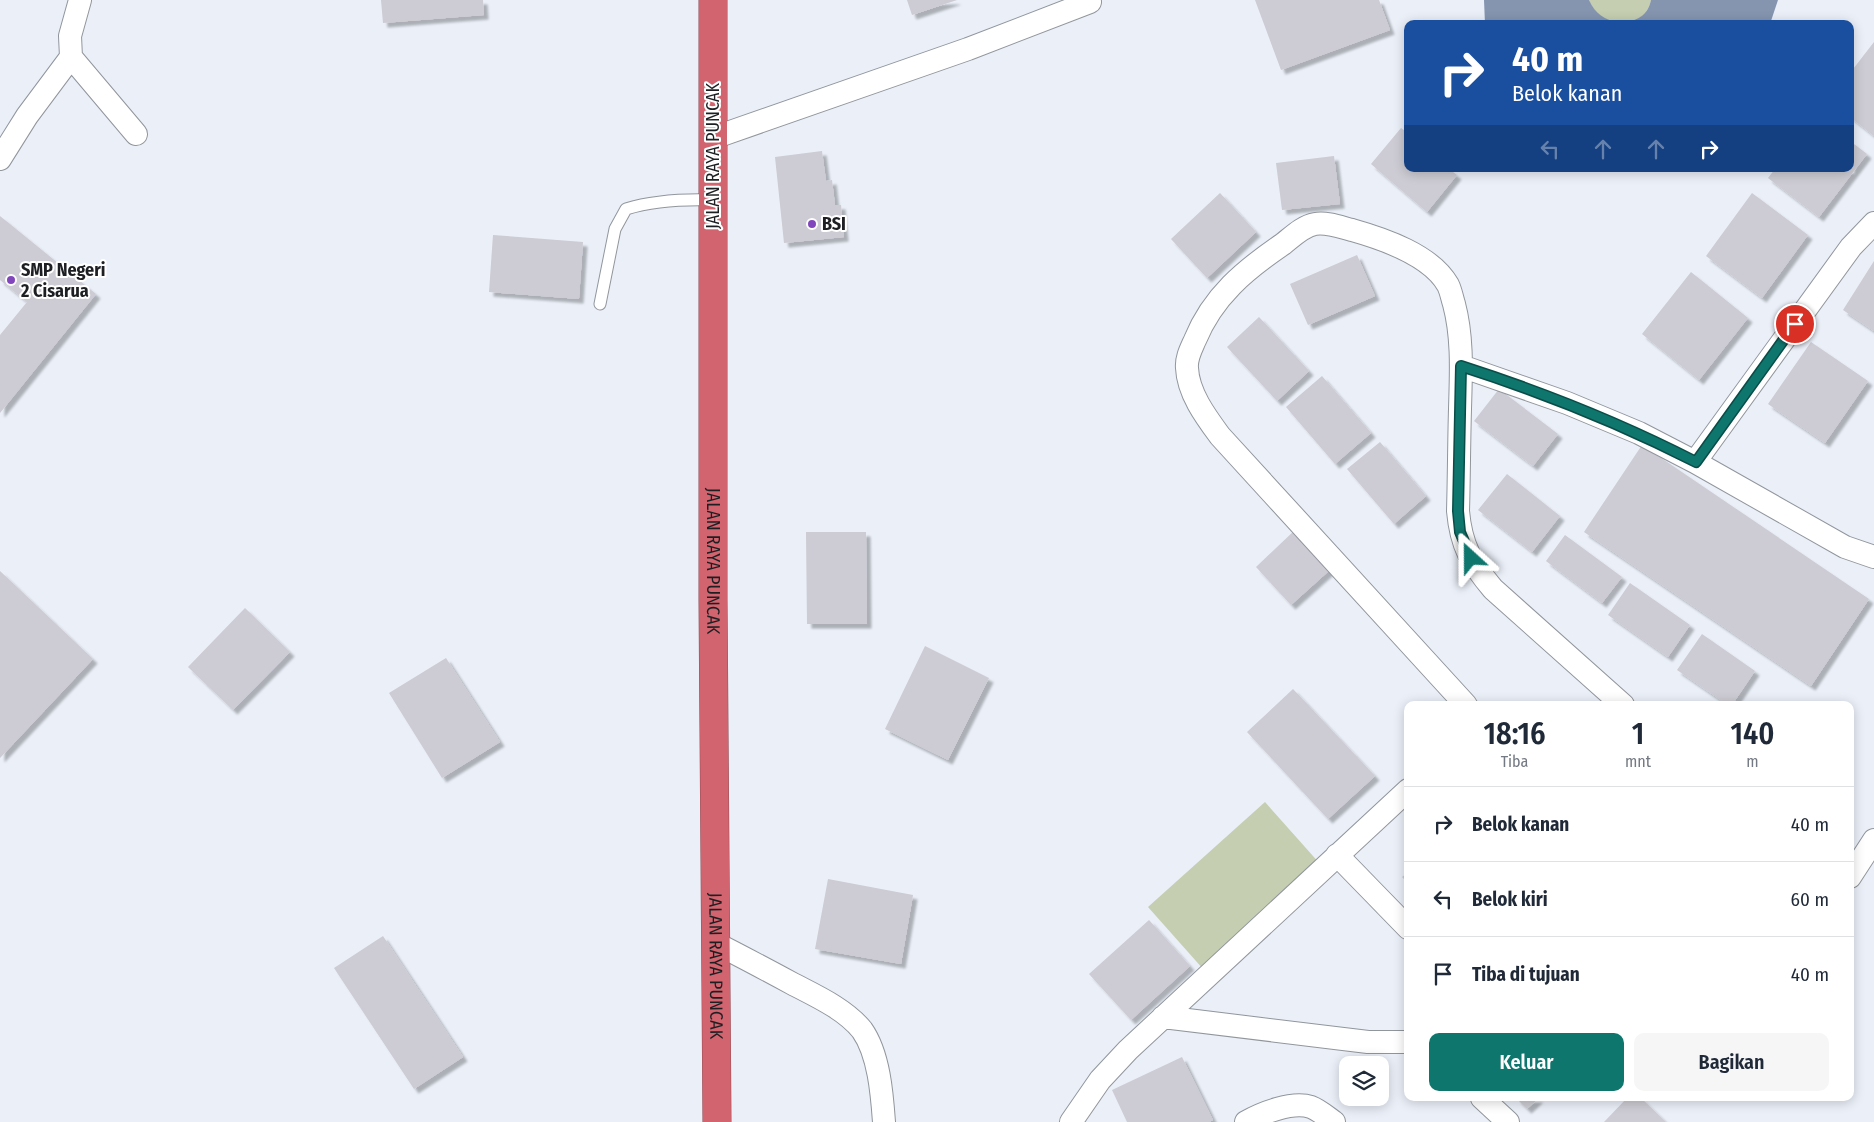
<!DOCTYPE html>
<html lang="id">
<head>
<meta charset="utf-8">
<style>
  body { margin:0; font-family:"Fira Sans Condensed",sans-serif; background:#f6f6f7; color:#1f2937; height:100vh; display:flex; flex-direction:column; font-size:19px; white-space:nowrap }
  * { box-sizing:border-box; margin:0 }
  p { font-size:16px; color:#747a83 }
  .icon { flex:none; width:28px; height:28px; fill:none; stroke:currentColor; stroke-width:2; stroke-linecap:round; stroke-linejoin:round }
  .map { position:relative; flex:1; overflow:hidden }
  .panel { position:absolute; left:1404px; top:701px; width:450px; height:400px; display:flex; flex-direction:column; background:#fff; border-radius:10px; box-shadow:0 2px 12px #0003 }
  .panel>* { flex:none }
  .hud { position:absolute; left:1404px; top:20px; width:450px; height:152px; border-radius:10px; box-shadow:0 2px 12px #0003; background:#1a4fa0; color:#fff; overflow:hidden }
  .fabs { position:absolute; left:1339px; top:1056px; display:grid; gap:10px }
  .fabs a { display:grid; place-items:center; width:50px; height:50px; border-radius:10px; background:#fff; box-shadow:0 2px 12px #0003; font-size:25px }
  .pin { position:absolute; display:grid; place-items:center; width:42px; height:42px; color:#fff; margin:-21px; border:2px solid #fff; border-radius:50%; box-shadow:0 1px 5px #0007 }
  .me { position:absolute; width:55px; margin:-28px; rotate:336deg; stroke-linejoin:round; filter:drop-shadow(0 0 4px #0008) }
  .turn { display:flex; align-items:center; gap:18px; height:105px; padding:0 25px; font-size:22px }
  .turn .icon { width:65px; height:65px; stroke-width:2.5 }
  .turn b { display:block; font-size:35px; line-height:42px }
  .lanes { display:flex; align-items:center; height:48px; padding:0 25px; background:#0003; justify-content:center; gap:25px; direction:ltr }
  .lanes .off { opacity:.35 }
  .eta { display:flex; justify-content:space-evenly; align-items:center; height:85px; text-align:center }
  .eta b { font-size:30px; font-weight:600; line-height:35px }
  .button { display:flex; gap:10px; margin-top:auto; padding:10px 25px }
  .button a { flex:1; height:58px; border-radius:10px; background:#0f766e; color:#fff; font-size:20px; font-weight:600; line-height:58px; text-align:center }
  .button a+a { background:#f6f6f7; color:#1f2937 }
  ul { padding:0; list-style:none }
  li { display:flex; align-items:center; gap:15px; height:75px; padding:0 25px; border-top:1px solid #e0e1e3 }
  li div { flex:1 }
  li b { display:block; font-size:19px }
  li em { font-style:normal }
  .map>svg:first-child { display:block }
</style>
</head>
<body>
<div class="map">
<svg width="1874" height="1122" viewBox="0 0 1874 1122">
  <defs>
    <filter id="shadow"><feDropShadow dx="4.5" dy="4.5" stdDeviation="1" flood-color="#0004"/></filter>
  </defs>
  <rect width="100%" height="100%" fill="#eaeff8"/>
  <!-- green -->
  <path fill="#c5ceb0" d="M1589 0H1651C1644 33 1600 29 1589 0Z
    M1265 802 1321 865 1204 970 1148 907Z"/>
  <!-- water -->
  <path fill="#8595b0" d="M1484 0H1589C1595 14 1605 19 1619 24H1485Z
    M1651 0H1778L1770 24H1622C1638 19 1647 17 1651 0Z"/>
  <!-- building -->
  <path fill="#cdcbd3" filter="url(#shadow)" d="M381 0H483L484 15 383 23Z
    M907 0H957L912 15Z
    M1255 0H1379L1390 30 1281 70Z
    M1874 42V136L1850 117V73Z
    M1401 128 1408 133V169H1449L1457 175 1427 212 1371 164Z
    M1850 141 1867 154 1819 217 1768 178 1775 169H1850Z
    M822 151 826 181 832 180 835 205H841L844 237 784 243 775 157Z
    M1334 156 1340 204 1282 210 1276 163Z
    M1220 193 1256 232 1207 278 1171 239Z
    M1752 193 1808 235 1762 298 1706 256Z
    M0 216 96 294 0 413V335L27 302 0 280Z
    M493 235 583 242 579 299 489 292Z
    M1357 255 1375 296 1308 325 1290 284Z
    M1874 261V331L1843 310Z
    M1691 272 1748 318 1699 380 1642 334Z
    M1259 317 1309 371 1277 401 1227 347Z
    M1811 342 1868 381 1825 443 1768 404Z
    M1322 376 1371 433 1335 464 1286 407Z
    M1499 389 1558 434 1533 466 1474 421Z
    M1380 442 1426 496 1394 524 1347 469Z
    M1642 445 1869 599 1811 686 1584 532Z
    M1507 474 1560 516 1532 552 1478 510Z
    M1295 530 1331 569 1291 605 1256 567Z
    M806 532H866L867 624H807Z
    M1565 535 1622 577 1602 603 1546 561Z
    M0 571 93 659 0 758Z
    M1630 583 1690 625 1668 657 1608 615Z
    M245 608 290 652 233 710 188 667Z
    M1702 634 1755 671 1732 705H1728L1677 670Z
    M925 646 989 678 948 760 885 729Z
    M446 658 500 742 442 778 389 693Z
    M1293 689 1375 776 1328 819 1247 732Z
    M1408 872V883L1402 877Z
    M828 879 913 895 901 964 815 949Z
    M1149 920 1190 966 1131 1020 1089 974Z
    M383 936 463 1057 414 1089 334 968Z
    M1182 1057 1213 1120 1209 1122H1127L1112 1090Z
    M1516 1098H1539L1527 1109Z
    M1627 1098H1641L1666 1122H1604Z"/>
  <g fill="none" stroke-linecap="round" stroke-linejoin="round">
    <!-- lane casing -->
    <g stroke="#91969d" stroke-width="13">
      <path id="lane" d="M600 304 615 229 626 209C655 200 684 199 714 200"/>
    </g>
    <!-- street casing -->
    <g stroke="#91969d" stroke-width="24">
      <path id="street" d="M80 0 70 36 71 57 136 134
        M713 138 968 49 1090 2 1089 0
        M0 159 27 116 71 57
        M1461 366 1567 403 1639 433 1695 462 1845 547 1874 557
        M1695 462 1851 247 1874 223
        M1466 705 1220 436C1206 417 1188 393 1187 368 1186 358 1191 349 1195 340 1213 296 1245 270 1283 244 1292 237 1303 226 1315 224 1327 222 1340 227 1352 230 1384 239 1431 255 1448 285 1451 291 1452 298 1454 304 1463 338 1461 373 1460 409 1459 443 1459 477 1458 511 1461 545 1471 563 1493 589L1623 705
        M1337 855 1408 928
        M1850 877 1874 840
        M715 943C741 956 767 970 793 984 816 996 845 1009 862 1030 879 1054 882 1094 884 1122
        M1163 1017 1368 1042H1408
        M1482 1098 1508 1122
        M1071 1122 1100 1080 1128 1050 1408 790
        M1246 1122C1262 1113 1292 1101 1311 1107 1319 1110 1327 1117 1334 1122"/>
    </g>
    <!-- highway casing -->
    <g stroke="#934c54" stroke-width="29">
      <g id="highway">
        <path id="s1" d="M713 0V599L717 1122"/>
      </g>
    </g>
    <!-- lane -->
    <use href="#lane" stroke="#fff" stroke-width="11"/>
    <!-- street -->
    <use href="#street" stroke="#fff" stroke-width="22"/>
    <!-- highway -->
    <use href="#highway" stroke="#d2646f" stroke-width="28"/>
  </g>
  <g fill="none" stroke-linecap="round" stroke-linejoin="round">
    <!-- route casing -->
    <g stroke="#0a4d48" stroke-width="12">
      <path id="route" d="M1471 558 1460 532 1458 511 1461 366C1542 392 1620 423 1696 462L1795 324"/>
    </g>
    <!-- route -->
    <use href="#route" stroke="#0f766e" stroke-width="9"/>
  </g>
  <!-- markers -->
  <g fill="#8146bc" stroke="#fff" stroke-width="2">
    <circle cx="812" cy="224" r="5"/>
    <circle cx="11" cy="280" r="5"/>
  </g>
  <g text-anchor="middle" stroke-width="4" stroke-linejoin="round" paint-order="stroke">
    <!-- street labels -->
    <g font-size="18" fill="#1d1f22" stroke="#fff">
      <text transform="translate(713 156) rotate(-90)" y="6">JALAN RAYA PUNCAK</text>
      <text dy="6" stroke="none"><textPath href="#s1" startOffset="561">JALAN RAYA PUNCAK</textPath></text>
      <text dy="6" stroke="none"><textPath href="#s1" startOffset="966">JALAN RAYA PUNCAK</textPath></text>
    </g>
    <!-- poi labels -->
    <g font-size="18" font-weight="bold" fill="#1d1f22" stroke="#fff" text-anchor="start">
      <text x="822" y="230">BSI</text>
      <text x="21" y="276">SMP Negeri<tspan x="21" dy="21">2 Cisarua</tspan></text>
    </g>
  </g>
</svg>
<div class="fabs">
<a><svg class="icon" aria-label="layers" viewBox="0 0 24 24"><path d="M12 4l9 5-9 5-9-5zM3 14l9 5 9-5"/></svg></a>
</div>
<div class="pin" style="left:1795px;top:324px;background:#d93025"><svg class="icon" aria-label="arrive" viewBox="0 0 24 24"><path d="M6 21V4h12l-3 4 3 4H6"/></svg></div>
<svg class="me" style="left:1471px;top:558px" viewBox="-20 -20 40 40"><path d="M0-17L14 15 0 8-14 15z" fill="#0f766e" stroke="#fff" stroke-width="4"/></svg>
<div class="hud">
<div class="turn"><svg class="icon" aria-label="right" viewBox="0 0 24 24"><path d="M7 20v-9h11M14 6l5 5-5 5"/></svg><div><b>40 m</b>Belok kanan</div></div>
<div class="lanes"><svg class="icon off" aria-label="left" viewBox="0 0 24 24"><path d="M17 20v-9H6M10 6l-5 5 5 5"/></svg><svg class="icon off" aria-label="ahead" viewBox="0 0 24 24"><path d="M12 20V5M6 11l6-6 6 6"/></svg><svg class="icon off" aria-label="ahead" viewBox="0 0 24 24"><path d="M12 20V5M6 11l6-6 6 6"/></svg><svg class="icon" aria-label="right" viewBox="0 0 24 24"><path d="M7 20v-9h11M14 6l5 5-5 5"/></svg></div>
</div>
<section class="panel">
<div class="eta">
<div><b>18:16</b><p>Tiba</p></div>
<div><b>1</b><p>mnt</p></div>
<div><b>140</b><p>m</p></div>
</div>
<ul>
<li><svg class="icon" aria-label="right" viewBox="0 0 24 24"><path d="M7 20v-9h11M14 6l5 5-5 5"/></svg><div><b>Belok kanan</b></div><em>40 m</em></li>
<li><svg class="icon" aria-label="left" viewBox="0 0 24 24"><path d="M17 20v-9H6M10 6l-5 5 5 5"/></svg><div><b>Belok kiri</b></div><em>60 m</em></li>
<li><svg class="icon" aria-label="arrive" viewBox="0 0 24 24"><path d="M6 21V4h12l-3 4 3 4H6"/></svg><div><b>Tiba di tujuan</b></div><em>40 m</em></li>
</ul>
<div class="button"><a>Keluar</a><a>Bagikan</a></div>
</section>
</div>
</body>
</html>
